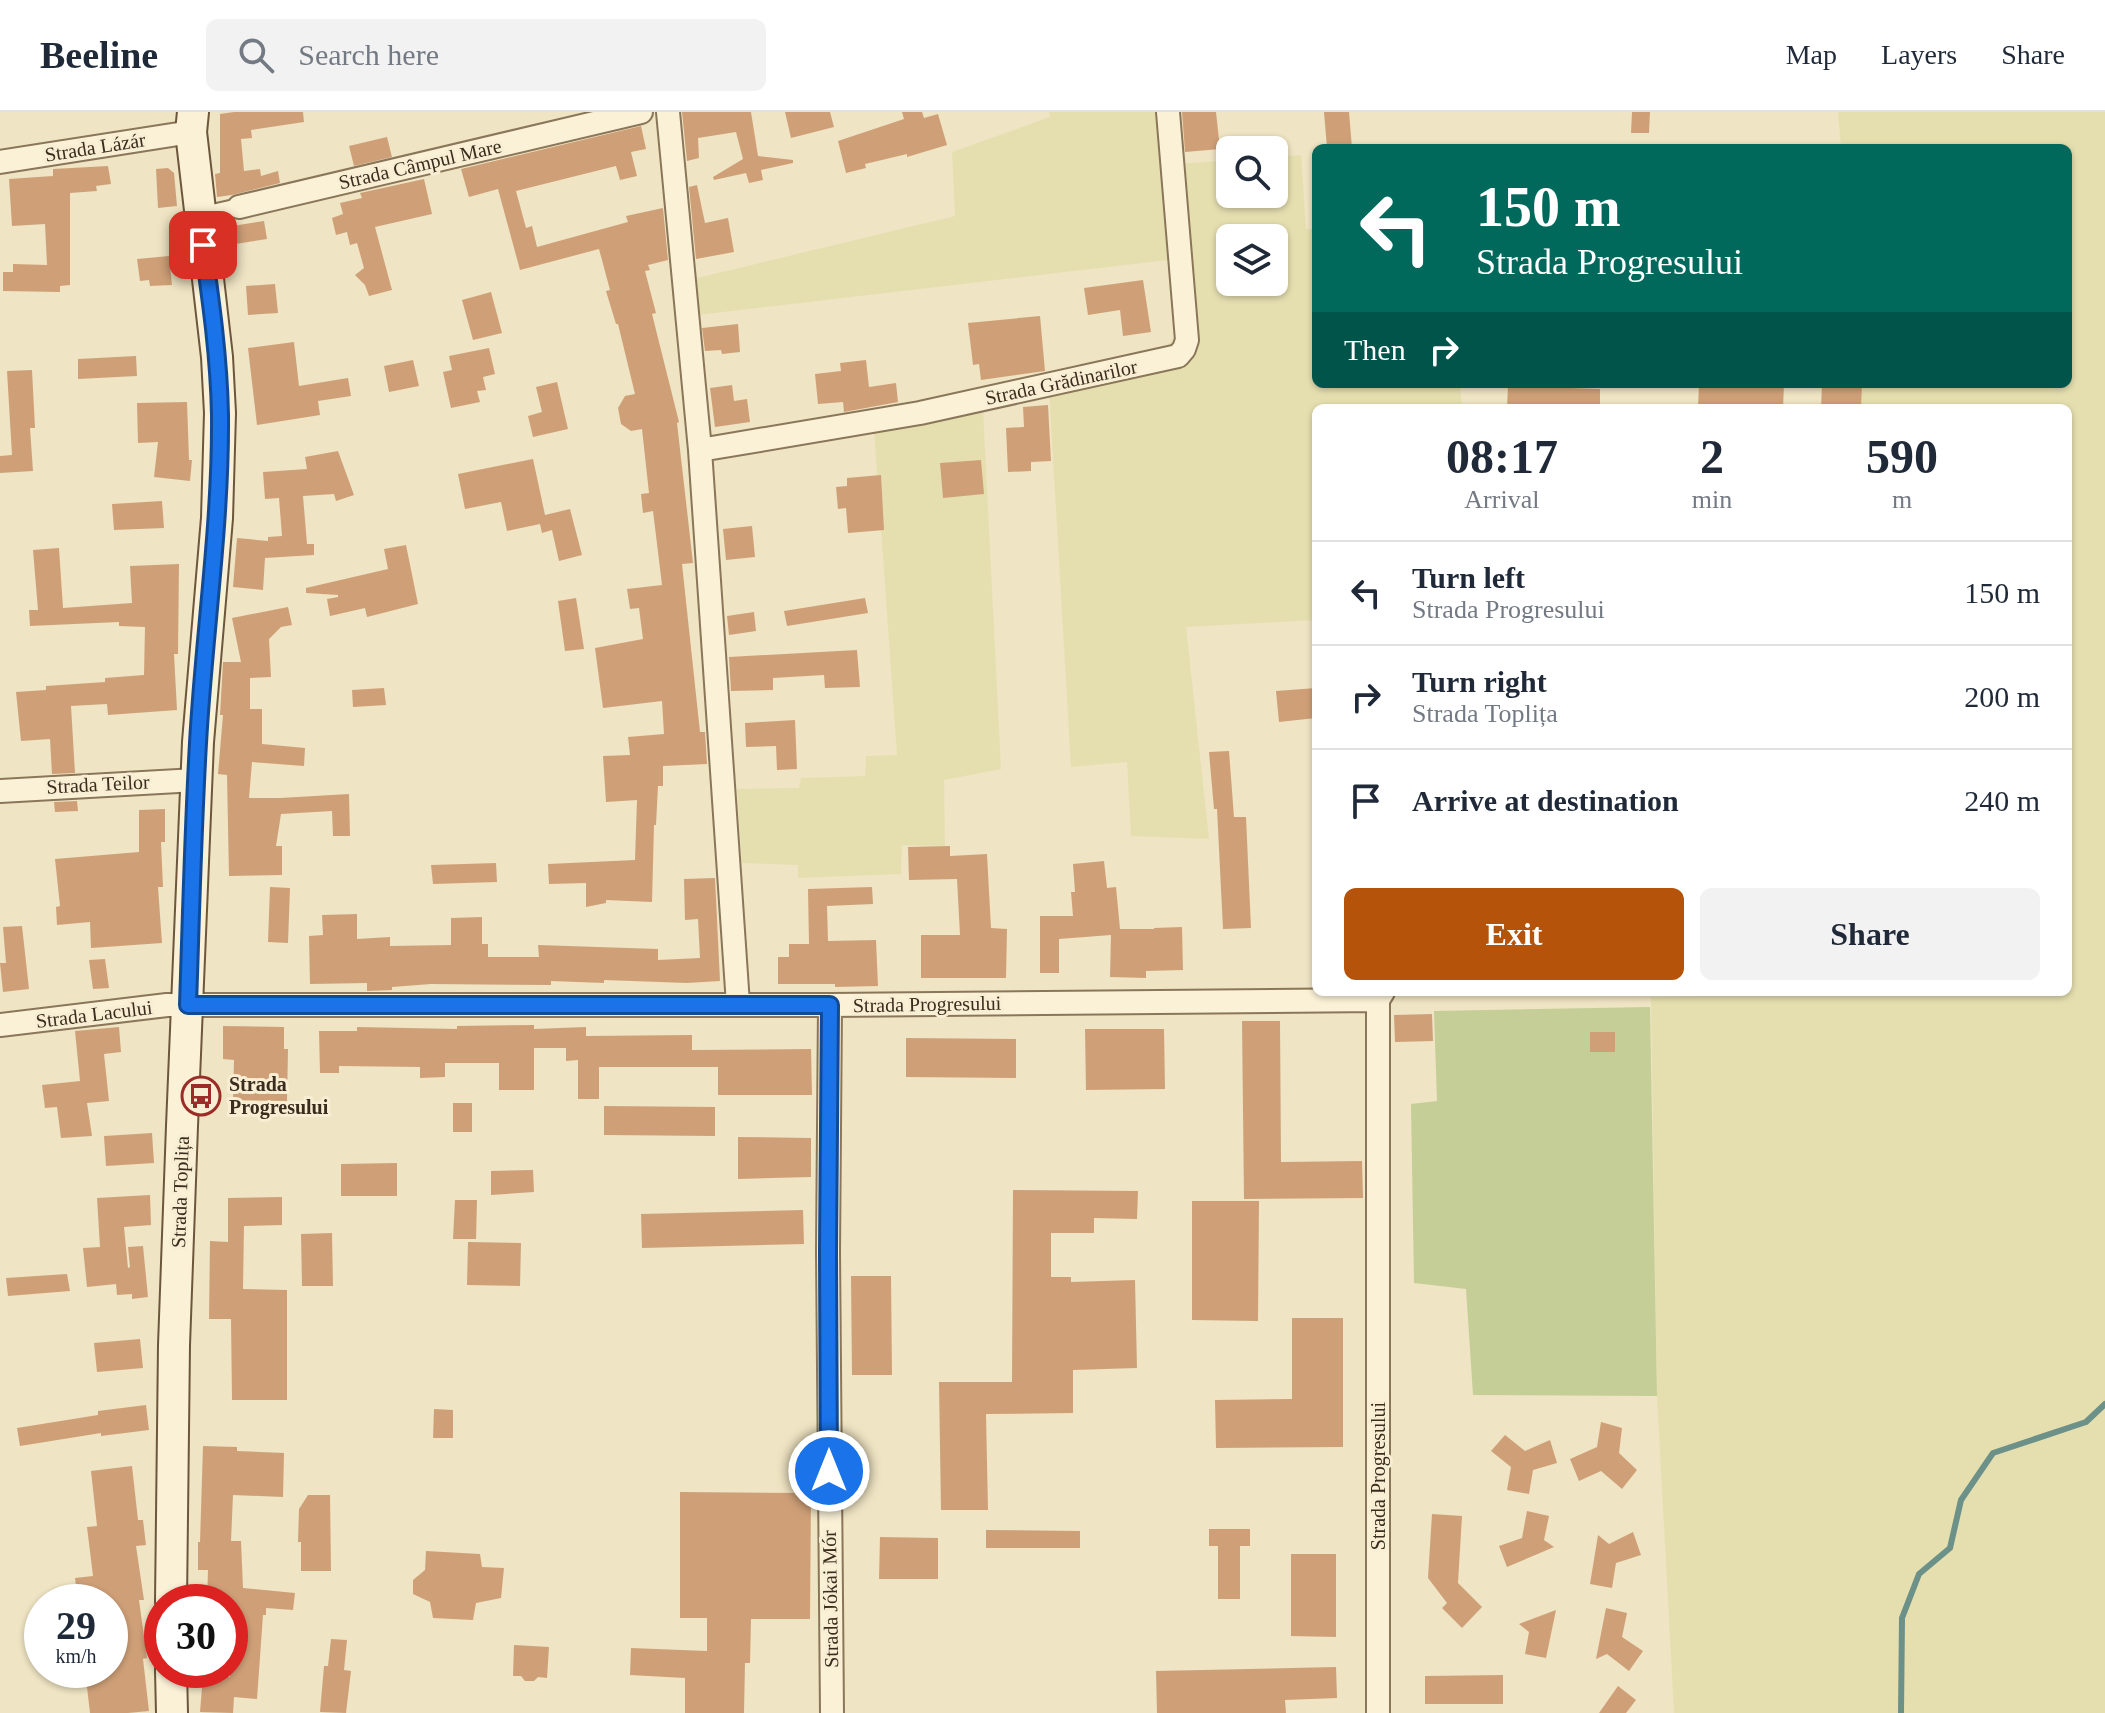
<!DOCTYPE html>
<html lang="en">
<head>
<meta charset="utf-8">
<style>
  body { margin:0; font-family:"Times New Roman",serif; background:#f2f2f3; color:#1f2937; height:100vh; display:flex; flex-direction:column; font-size:30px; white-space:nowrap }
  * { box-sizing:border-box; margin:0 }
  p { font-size:26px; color:#747a83 }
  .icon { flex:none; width:44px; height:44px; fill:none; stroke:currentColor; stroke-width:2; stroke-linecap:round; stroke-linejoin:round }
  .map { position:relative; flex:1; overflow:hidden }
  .side { position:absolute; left:1312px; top:292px; width:760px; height:592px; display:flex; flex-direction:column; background:#fff; border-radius:12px; box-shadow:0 2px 6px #0004 }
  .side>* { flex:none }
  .top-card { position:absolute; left:1312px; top:32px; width:760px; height:244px; border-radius:12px; box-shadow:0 2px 6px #0004; background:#00695c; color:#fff; overflow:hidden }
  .controls { position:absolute; left:1216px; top:24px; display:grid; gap:16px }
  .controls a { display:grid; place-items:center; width:72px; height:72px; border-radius:12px; background:#fff; box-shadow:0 2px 6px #0004; font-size:40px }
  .speed { position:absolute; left:24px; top:1472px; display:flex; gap:16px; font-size:40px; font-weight:700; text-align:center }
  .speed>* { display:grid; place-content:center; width:104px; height:104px; border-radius:50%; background:#fff; box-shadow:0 2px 6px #0004; line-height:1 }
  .speed small { font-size:20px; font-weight:400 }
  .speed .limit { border:12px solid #d22; background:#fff; color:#111 }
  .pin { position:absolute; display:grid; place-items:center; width:68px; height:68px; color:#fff; margin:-34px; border-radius:16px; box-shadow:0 4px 12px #0006 }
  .me { position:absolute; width:88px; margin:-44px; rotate:0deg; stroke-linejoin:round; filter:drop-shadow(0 0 6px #0008) }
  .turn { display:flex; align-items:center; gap:28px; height:168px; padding:0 32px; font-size:36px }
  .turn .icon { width:104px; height:104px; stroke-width:2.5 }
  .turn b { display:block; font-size:56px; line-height:68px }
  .then { display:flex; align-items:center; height:76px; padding:0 32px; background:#0003; gap:16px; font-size:30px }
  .eta { display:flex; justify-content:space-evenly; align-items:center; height:136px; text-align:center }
  .eta b { font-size:48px; font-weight:700; line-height:56px }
  .action { display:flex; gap:16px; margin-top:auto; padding:16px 32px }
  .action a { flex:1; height:92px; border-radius:12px; background:#b45309; color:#fff; font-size:32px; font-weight:700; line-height:92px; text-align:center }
  .action a+a { background:#f2f2f3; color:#1f2937 }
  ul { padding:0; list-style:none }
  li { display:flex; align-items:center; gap:24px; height:104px; padding:0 32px; border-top:2px solid #e0e1e3 }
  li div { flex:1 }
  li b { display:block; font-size:30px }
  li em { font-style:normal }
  header { display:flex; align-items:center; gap:48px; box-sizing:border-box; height:112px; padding:0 40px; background:#fff; border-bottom:2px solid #e0e1e3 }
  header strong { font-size:38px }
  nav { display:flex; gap:44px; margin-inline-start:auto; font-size:28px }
  .search { width:560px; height:72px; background:#f2f2f3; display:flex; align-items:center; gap:20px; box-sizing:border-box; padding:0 28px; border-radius:12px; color:#747a83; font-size:30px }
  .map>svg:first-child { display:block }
</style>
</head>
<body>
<header>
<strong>Beeline</strong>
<div class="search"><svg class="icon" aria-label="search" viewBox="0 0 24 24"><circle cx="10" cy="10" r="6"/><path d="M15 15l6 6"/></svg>Search here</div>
<nav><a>Map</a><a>Layers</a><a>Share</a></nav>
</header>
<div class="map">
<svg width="2105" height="1601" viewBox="0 0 2105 1601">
  <rect width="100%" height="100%" fill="#efe4c3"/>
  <!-- farmland -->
  <path fill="#e5dfb0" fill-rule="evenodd" d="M1049 0H1175L1179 52 1230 48V82H1274V45L1301 43 1306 117H1316V272H1460L1462 296H1316V508L1186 515 1209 727 1131 724 1127 650 1071 655 1048 260 1165 238 1178 219 1168 148 697 203 693 167 955 104 952 40 1050 5ZM1230 126H1274V170H1230Z
    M1838 0H2105V1601H1674L1657 1284 1651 885 1923 880H2068V296H1861L1859 272H2068V36H1841Z
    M983 297 1001 657 944 668 945 734 902 733 901 762 798 766V753L742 751 737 677 799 676 801 666 865 664 866 644 897 643 874 317Z"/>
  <!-- green -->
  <path fill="#c5ce97" d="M1650 895 1657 1284 1473 1283 1466 1177 1414 1171 1411 992 1437 989 1434 899Z"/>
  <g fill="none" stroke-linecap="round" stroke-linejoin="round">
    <!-- stream -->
    <path stroke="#6c9189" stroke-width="6" d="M1901 1601 1902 1506 1919 1462 1950 1436 1961 1388 1993 1341 2086 1310 2105 1292"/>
  </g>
  <!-- building -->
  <path fill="#cfa078" d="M234 0H303L304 10 251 18 252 26 241 27 244 59 260 57 261 64 278 59 280 71 232 83 217 85 215 62 220 61V2Z
    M682 0H751L758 44 793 48V51L761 58 763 68 749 71 746 61 714 68 713 65 743 47 736 20 698 26 699 46 687 49Z
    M785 0H830L834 15 791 26Z
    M902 0H922L924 6 938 2 947 33 907 45V42L865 52 866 56 846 61 838 29 904 7Z
    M1182 0H1216L1220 37 1185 40Z
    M1324 0H1349L1352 36H1327Z
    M1632 0H1650L1649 21H1631Z
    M641 14 646 37 631 40 637 64 620 68 616 54 516 79 526 116 532 114 537 135 628 110 626 104 663 96 668 148 648 153 650 158 645 159 656 201 652 202 679 310 677 311 693 451 682 452 700 620H705L707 652 663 654V674H658L656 713H654L652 790 606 788V791L586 795V771L549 772 548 752 635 748 637 688 606 690 603 644 630 643 628 625 664 622 662 589 603 596 595 536 643 527 639 496 630 497 627 477 662 473 653 399 643 401 641 382 649 381 642 317 631 319 621 312 618 296 625 284 635 282 618 212H616L606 179 610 178 599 137 520 158 498 77 469 85 461 57Z
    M387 25 392 45 354 54 349 34Z
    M108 54 111 72 96 74 97 79 70 81V173L60 174V180L3 179V160H13V152L47 153 45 112 12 114 9 67 53 64V57Z
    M168 56 174 61 177 94 158 96 156 57Z
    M424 67 432 102 375 115 392 178 369 184 365 173 355 163 364 156 357 131 350 133 347 120 336 123 332 106 343 102 340 91 362 86 360 81Z
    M697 73 705 111 728 106 734 140 696 147 689 75Z
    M264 109 267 127 229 133 226 115Z
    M169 144 172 173 150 174 149 168 140 169 137 147Z
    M1143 168 1151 220 1123 224 1120 198 1088 203 1084 176Z
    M275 172 278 201 248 203 246 174Z
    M491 180 502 221 473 228 462 188Z
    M1040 204 1045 259 981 268 979 252 973 253 968 211Z
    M738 212 740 240 722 242 721 238 705 239 702 216Z
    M294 230 299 274 348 266 351 284 318 289 320 303 257 313 248 236Z
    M489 236 495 262 483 265 486 278 477 279 480 290 451 296 443 260 452 258 449 244Z
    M136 244 137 264 78 267V247Z
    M413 248 419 274 389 280 384 254Z
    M866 248 869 275 896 271 898 290 844 300 843 290 818 292 815 262 841 259 840 251Z
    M32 258 35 316H30L33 359 0 361V344L12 343 7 259Z
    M557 270 568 317 533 325 528 304 542 300 536 275Z
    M1699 272H1784L1783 296H1698Z
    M1822 272H1862L1861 296H1821Z
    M732 273 734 289 747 287 750 310 715 315 710 276Z
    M1508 274 1600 277V296H1507Z
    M187 290 189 348H192L190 369 154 365 158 330 138 331 137 291Z
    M1048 293 1051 349 1031 350V359L1008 360 1006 316 1024 315 1023 295Z
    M338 339 354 383 336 389 334 382 303 384 307 432H314V443L265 446 263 478 233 475 237 426 268 429V425L282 424 279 386 265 387 263 360 307 357 305 345Z
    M533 347 545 403 570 397 582 443 559 449 552 418 542 421 540 412 507 419 501 390 465 397 458 362Z
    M981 348 984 382 943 386 940 351Z
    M881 363 884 418 848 421 846 396 838 397 836 375 847 374V366Z
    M162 389 164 416 114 418 112 392Z
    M752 414 755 445 726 448 723 417Z
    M406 433 418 492 367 505 365 496 330 504 327 487 338 485V483L306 481V476L388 457 384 437Z
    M59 436 63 496 132 491 130 454 179 452 178 542H174L177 598 108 603 107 592 71 594 75 661 52 662 50 627 21 629 16 580 46 578V574L105 570V566L144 563 145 515 119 514V510L30 514 29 498H38L33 438Z
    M576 486 584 537 565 539 558 489Z
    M865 486 868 501 787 514 784 499Z
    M288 495 292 513 281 515 269 527 271 565 250 566V597H262V632L305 636 304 654 252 650 249 686H280L349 682 350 724H333L332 699 281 702 276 734H282V763L229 764 227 663 218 662 223 603H220L223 550H241L232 506Z
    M754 500 756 519 729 523 727 504Z
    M857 538 860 575 825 576 824 563 773 566V578L731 579 729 545Z
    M384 576 386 593 353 595 352 578Z
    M1316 576V606L1279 610 1276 579Z
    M795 608 797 657 777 658 776 634 746 635 745 611Z
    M1229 639 1234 705H1246L1251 816 1223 817 1217 697H1214L1209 640Z
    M77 689 78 699 55 700 54 690Z
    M165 697V730H161L163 775H158L162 831 91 836 90 810 57 813 56 795 60 794 55 747 139 740V698Z
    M950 734V744L987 742 991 816 1007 817 1006 866H921V823H960L957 767 909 768 908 735Z
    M1104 749 1107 776 1116 775 1120 817H1154V816L1182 815 1183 858 1146 859V866L1110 865 1111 823 1059 827V861H1040V804H1073L1071 780H1075L1073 752Z
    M496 751 497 770 433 772 431 753Z
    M715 766 720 869 687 871 604 868V871L551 869V873L431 872 392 875V878L367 879V871L310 872 309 824 323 823 322 803 357 802V827L390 825V834L451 833V806L482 805V832H488V845H539L538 833 658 837V848L700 846 698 807 685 808 684 767Z
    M270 775 290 776 288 831 268 830Z
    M872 775 873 792 827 794 828 829 876 828 878 874 835 875V872H778V845H789V832H809L808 777Z
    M22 814 29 877 3 880 0 851H6L3 815Z
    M105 847 109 876 93 877 89 848Z
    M1432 902 1433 929 1395 930 1394 903Z
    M1242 909H1280L1281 1050 1362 1049 1363 1086 1244 1087Z
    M534 913V917L586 915V924L692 923V938L811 937 812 983H718V955H599V987H578V948L566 949V936H534V978H499V951H445V965L420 966V955L339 954V961H320L319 919H357V915L457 917V914Z
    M223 914 284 915V937H288L287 989 233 988 234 948 223 947Z
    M119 915 121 940 104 942 109 989 87 991 92 1024 61 1026 57 995 45 996 42 973 80 969 75 919Z
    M1085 917H1164L1165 977 1086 978Z
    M1590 920H1615V940H1590Z
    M906 926 1016 927V966L906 965Z
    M453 991H472V1020H453Z
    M604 994 715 995V1024L604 1023Z
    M152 1021 154 1051 106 1054 104 1024Z
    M738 1025 811 1026V1065L738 1067Z
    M397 1051V1084H341V1052Z
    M533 1058 534 1080 491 1083V1059Z
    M1013 1078 1138 1079 1137 1107 1094 1106V1121H1051V1165H1071V1170L1135 1168 1137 1256 1073 1258V1301L986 1302 988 1398H941L939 1270H1012Z
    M150 1083 151 1113 124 1115 128 1156 130 1155 128 1135 143 1134 148 1185 132 1187V1182L117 1183 116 1172 87 1175 83 1136 100 1135 97 1086Z
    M282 1085V1113L244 1114 243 1177 287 1178V1288H232L231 1207H209L210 1129 228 1130V1086Z
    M455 1088H477L476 1127H453Z
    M1192 1089H1259L1258 1209 1192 1208Z
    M803 1098 804 1132 642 1136 641 1102Z
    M332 1121 333 1174H302L301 1122Z
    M468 1130 521 1131 520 1174 467 1173Z
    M67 1162 70 1179 8 1184 6 1166Z
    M851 1164H891L892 1263H852Z
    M1292 1206H1343V1335L1216 1336 1215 1288 1292 1287Z
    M140 1227 143 1256 97 1260 94 1231Z
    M146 1293 149 1318 101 1324V1321L20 1334 17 1316 98 1303V1299Z
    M434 1297 453 1298V1326H433Z
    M1601 1310 1622 1316 1619 1341 1637 1358 1622 1377 1601 1359 1579 1369 1570 1347 1597 1335Z
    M1505 1323 1525 1339 1550 1328 1557 1351 1533 1358 1529 1382 1507 1378 1511 1355 1491 1339Z
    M203 1334 237 1335V1339L284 1341 283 1385 233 1383 231 1429H241L243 1476 295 1481 293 1498 266 1496V1503H263L257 1587 234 1585 233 1601 200 1600 203 1563 230 1565V1490H207L208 1458H198V1430H200Z
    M132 1354 138 1408H143L146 1433 136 1434 144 1488H139L147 1546 143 1547 149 1599 128 1601H90L85 1558H110V1490H78L75 1466 93 1464 87 1415 97 1414 91 1359Z
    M680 1380 811 1381 810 1507H751L750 1551H745L744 1601H685V1566L630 1563 631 1536 707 1539V1506H680Z
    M308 1383H330L331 1459H301V1430H298L299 1397Z
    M1527 1399 1549 1404 1544 1428 1554 1435 1507 1455 1499 1434 1522 1426Z
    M1432 1402 1462 1404 1458 1471 1482 1495 1462 1516 1442 1496 1447 1491 1428 1466Z
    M1209 1417H1250V1434H1240V1487H1218V1434H1209Z
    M986 1418 1080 1419V1436H986Z
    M1633 1420 1641 1443 1616 1451 1612 1476 1590 1472 1598 1423 1609 1432Z
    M880 1425 938 1426V1467H879Z
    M426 1439 480 1442 482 1455 504 1456 501 1486 476 1491 473 1508 433 1506 430 1490 413 1482V1468L425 1458Z
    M1291 1442H1336V1525L1291 1524Z
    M1606 1496 1627 1501 1622 1525 1643 1539 1629 1559 1607 1542 1596 1547Z
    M1556 1498 1546 1546 1525 1542 1529 1520 1519 1512Z
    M331 1527 347 1528 344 1558 351 1559 346 1601 320 1600 324 1554H328Z
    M514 1533 549 1535 547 1566 538 1565 534 1569H525L521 1564H513Z
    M1336 1555 1337 1586 1285 1588 1286 1601H1157L1156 1559Z
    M1503 1563V1592H1425V1564Z
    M1618 1574 1636 1588 1626 1601H1599Z"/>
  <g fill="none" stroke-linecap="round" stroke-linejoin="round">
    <!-- pedestrian casing -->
    <g stroke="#8a7659" stroke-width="20">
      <path id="pedestrian" d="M199 104 239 95"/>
    </g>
    <!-- minor casing -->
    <g stroke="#8a7659" stroke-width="26">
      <path id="minor" d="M668 0 700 338 738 892
        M0 50 191 20
        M239 95 641 0
        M700 338 920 301 1178 244 1184 237 1187 228 1168 0
        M0 679 196 668
        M830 893 828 1140 832 1601
        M0 913 167 893H830L1378 888
        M1378 1601V888L1383 880"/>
    </g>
    <!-- secondary casing -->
    <g stroke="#6c573c" stroke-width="34">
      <path id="secondary" d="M171 1490 174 1233 182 1014 198 630 217 406 220 301 217 245 191 20 193 0
        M171 1558 172 1601"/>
    </g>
    <!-- pedestrian -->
    <use href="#pedestrian" stroke="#faf1d7" stroke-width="16"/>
    <!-- minor -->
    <use href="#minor" stroke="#faf1d7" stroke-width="22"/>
    <!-- secondary -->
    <use href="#secondary" stroke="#faf1d7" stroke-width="30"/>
  </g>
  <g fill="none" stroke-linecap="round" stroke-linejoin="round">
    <!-- route casing -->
    <g stroke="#114b97" stroke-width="20">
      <path id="route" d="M203 133C211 189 219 246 220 303 221 413 204 522 198 631 193 718 191 806 188 893H830L828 1140 829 1359"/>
    </g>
    <!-- route -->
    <use href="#route" stroke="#1a73e8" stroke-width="14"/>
  </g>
  <!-- icons -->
  <defs>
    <g id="bus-ring" transform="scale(2)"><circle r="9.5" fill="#f7eed3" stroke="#9b2c27" stroke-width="1.5"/><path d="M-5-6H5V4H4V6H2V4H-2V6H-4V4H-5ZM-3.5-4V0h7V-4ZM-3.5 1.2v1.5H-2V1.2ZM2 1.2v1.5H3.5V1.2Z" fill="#9b2c27"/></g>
  </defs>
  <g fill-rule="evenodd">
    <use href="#bus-ring" x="201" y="984"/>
  </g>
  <g text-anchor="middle" stroke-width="6" stroke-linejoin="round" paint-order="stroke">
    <!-- street labels -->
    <g font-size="20" fill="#3a2d1e" stroke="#f7eed3">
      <text transform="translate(95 35) rotate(-9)" y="7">Strada Lázár</text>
      <text transform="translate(420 52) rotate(-13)" y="7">Strada Câmpul Mare</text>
      <text transform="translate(1061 270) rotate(-12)" y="7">Strada Grădinarilor</text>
      <text transform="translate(98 672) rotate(-3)" y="7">Strada Teilor</text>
      <text transform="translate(927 892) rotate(-1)" y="7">Strada Progresului</text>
      <text transform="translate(94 902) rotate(-7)" y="7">Strada Lacului</text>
      <text transform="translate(180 1080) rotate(-88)" y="7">Strada Toplița</text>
      <text transform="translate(1378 1364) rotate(-90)" y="7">Strada Progresului</text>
      <text transform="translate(830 1487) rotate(-91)" y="7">Strada Jókai Mór</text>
    </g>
    <!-- poi labels -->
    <g font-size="20" font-weight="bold" fill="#3a2d1e" stroke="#f7eed3" text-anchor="start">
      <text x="229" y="979">Strada<tspan x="229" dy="23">Progresului</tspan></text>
    </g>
  </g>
</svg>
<div class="controls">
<a><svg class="icon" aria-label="search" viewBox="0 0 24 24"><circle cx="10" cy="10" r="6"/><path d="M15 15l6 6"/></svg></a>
<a><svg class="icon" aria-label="layers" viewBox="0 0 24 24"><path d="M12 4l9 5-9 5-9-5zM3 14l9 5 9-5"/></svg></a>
</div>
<div class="speed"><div>29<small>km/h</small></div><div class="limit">30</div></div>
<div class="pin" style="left:203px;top:133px;background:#d93025"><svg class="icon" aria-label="arrive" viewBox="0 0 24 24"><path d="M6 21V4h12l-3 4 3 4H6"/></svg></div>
<svg class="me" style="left:829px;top:1359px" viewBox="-20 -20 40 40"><circle r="17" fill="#1a73e8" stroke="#fff" stroke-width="3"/><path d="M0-11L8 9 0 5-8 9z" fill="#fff"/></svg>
<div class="top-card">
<div class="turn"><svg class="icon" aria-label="left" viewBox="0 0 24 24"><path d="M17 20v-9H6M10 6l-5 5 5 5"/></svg><div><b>150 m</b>Strada Progresului</div></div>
<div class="then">Then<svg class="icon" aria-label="right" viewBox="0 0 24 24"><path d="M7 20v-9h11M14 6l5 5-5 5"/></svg></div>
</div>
<section class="side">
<div class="eta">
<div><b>08:17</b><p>Arrival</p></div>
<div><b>2</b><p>min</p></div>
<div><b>590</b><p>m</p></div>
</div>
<ul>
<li><svg class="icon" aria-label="left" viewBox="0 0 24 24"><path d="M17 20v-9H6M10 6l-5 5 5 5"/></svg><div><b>Turn left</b><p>Strada Progresului</p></div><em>150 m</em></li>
<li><svg class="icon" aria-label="right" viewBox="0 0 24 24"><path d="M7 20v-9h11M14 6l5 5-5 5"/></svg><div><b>Turn right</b><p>Strada Toplița</p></div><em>200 m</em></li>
<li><svg class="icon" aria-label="arrive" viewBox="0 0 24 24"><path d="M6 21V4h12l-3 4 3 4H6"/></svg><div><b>Arrive at destination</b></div><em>240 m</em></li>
</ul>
<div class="action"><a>Exit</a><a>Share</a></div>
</section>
</div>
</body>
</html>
